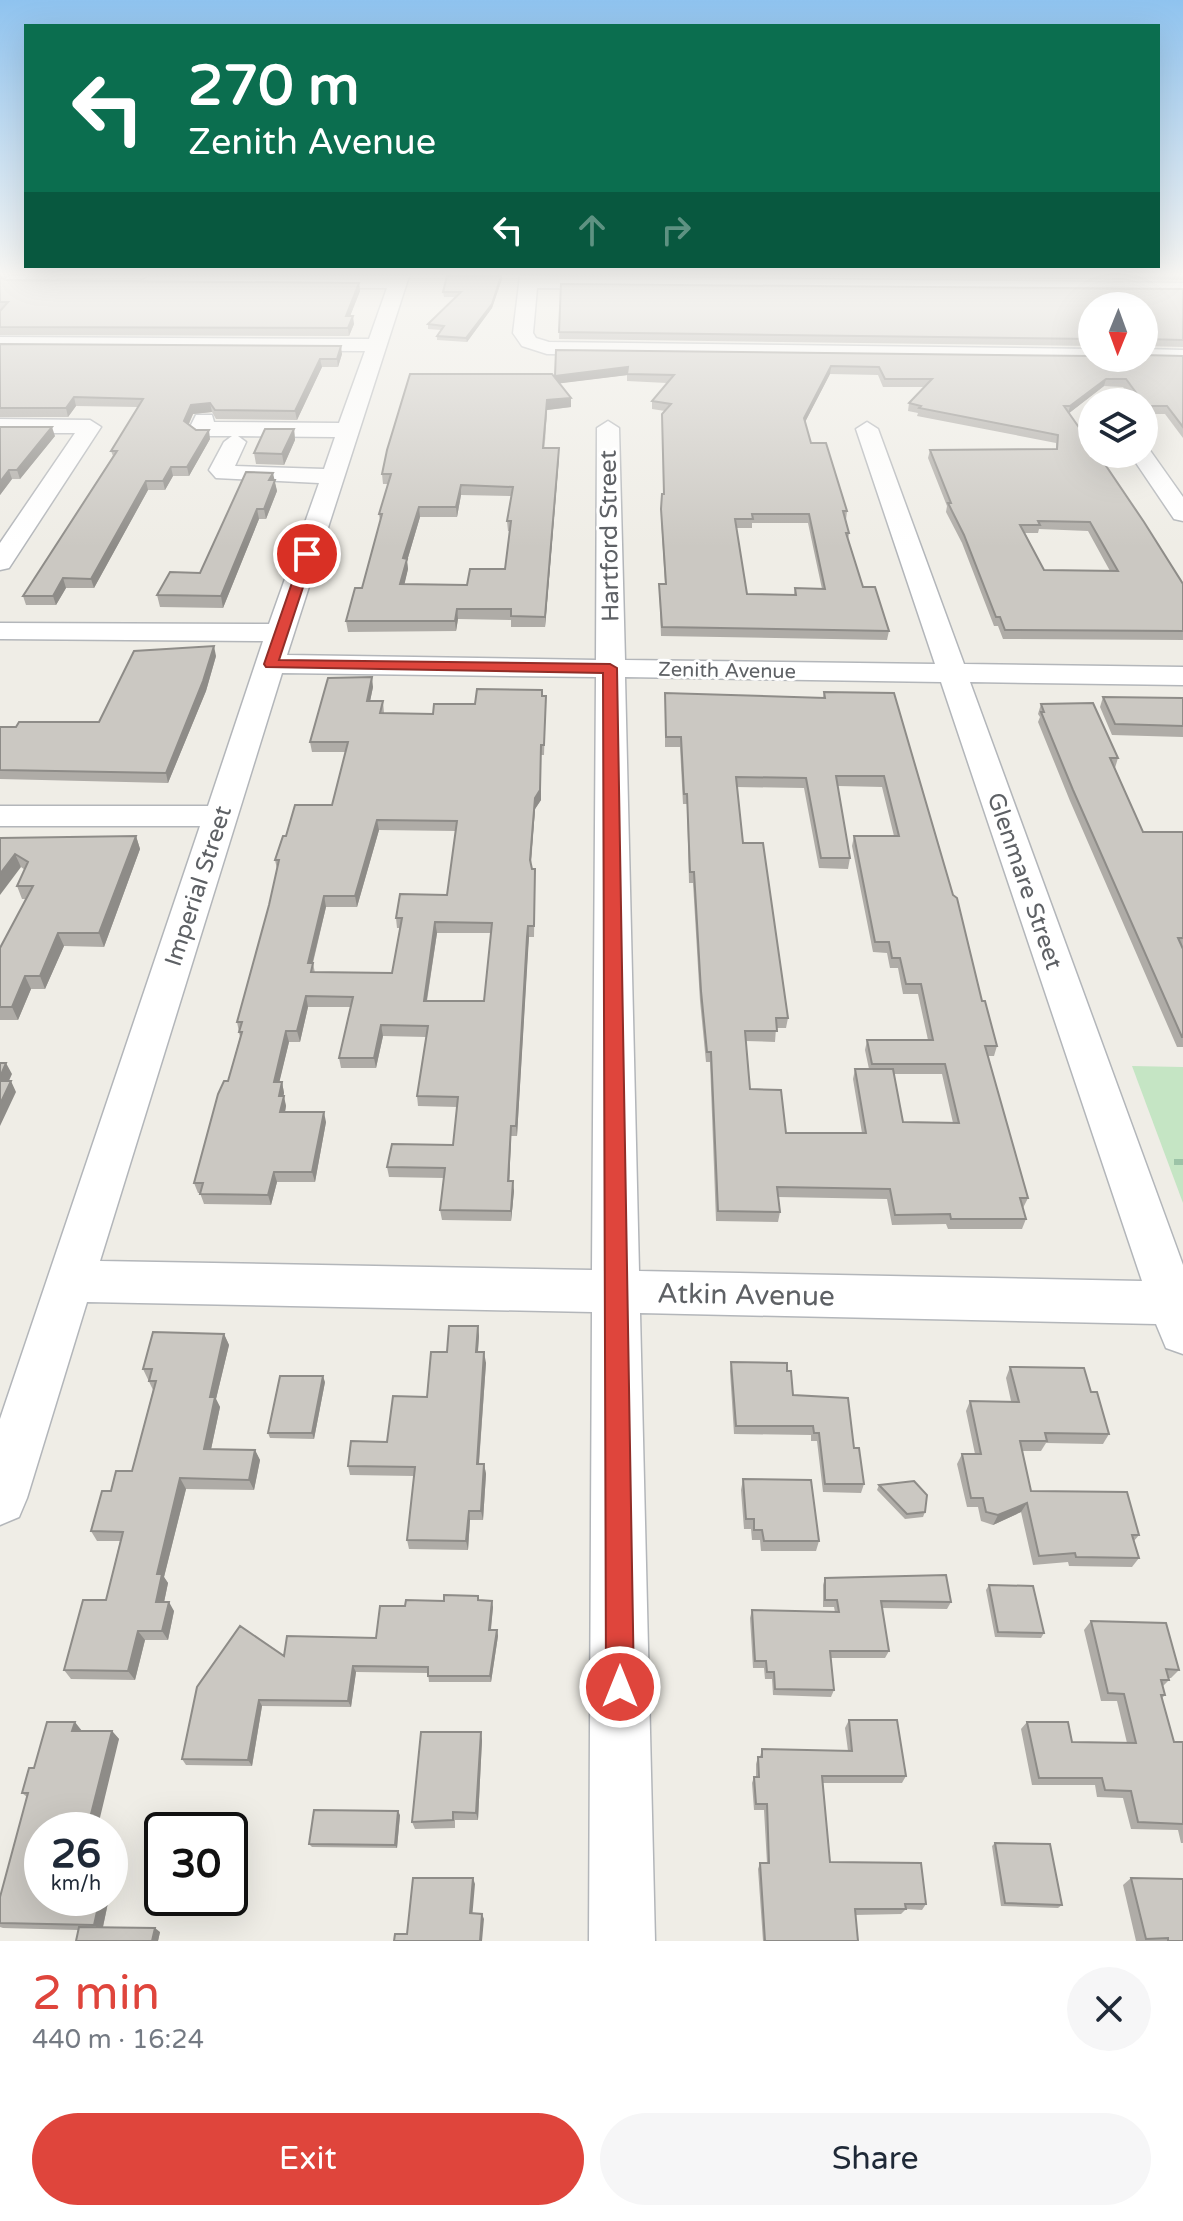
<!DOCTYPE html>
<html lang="en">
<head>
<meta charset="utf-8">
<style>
  body { margin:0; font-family:"Varela Round",sans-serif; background:#f6f6f7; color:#1f2937; height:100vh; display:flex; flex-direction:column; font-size:30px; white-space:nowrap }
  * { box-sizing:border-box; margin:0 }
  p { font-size:26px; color:#747a83 }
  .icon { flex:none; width:44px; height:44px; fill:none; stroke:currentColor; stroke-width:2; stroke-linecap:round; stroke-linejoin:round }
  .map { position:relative; height:1941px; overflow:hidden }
  .side { display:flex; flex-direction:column; background:#fff; flex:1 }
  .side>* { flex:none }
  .banner { position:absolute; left:24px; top:24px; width:1136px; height:244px; border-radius:0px; box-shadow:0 8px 32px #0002; background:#0b6e4f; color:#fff; overflow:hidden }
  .needle { width:52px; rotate:181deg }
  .tools { position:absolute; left:1078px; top:292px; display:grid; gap:16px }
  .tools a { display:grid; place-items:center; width:80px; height:80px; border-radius:50%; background:#fff; box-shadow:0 8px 32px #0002; font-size:40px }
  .speed { position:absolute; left:24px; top:1812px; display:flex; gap:16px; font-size:40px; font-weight:700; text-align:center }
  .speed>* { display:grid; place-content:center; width:104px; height:104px; border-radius:50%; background:#fff; box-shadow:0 8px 32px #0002; line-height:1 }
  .speed small { font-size:20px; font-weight:400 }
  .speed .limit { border:4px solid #111; border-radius:12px; background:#fff; color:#111 }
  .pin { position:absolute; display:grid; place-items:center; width:68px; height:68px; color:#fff; margin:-34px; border:4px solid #fff; border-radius:50%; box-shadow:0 2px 8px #0007 }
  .me { position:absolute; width:88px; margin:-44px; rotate:0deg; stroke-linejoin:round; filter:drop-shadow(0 0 6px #0008) }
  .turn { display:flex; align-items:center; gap:28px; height:168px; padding:0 32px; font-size:36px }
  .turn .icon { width:104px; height:104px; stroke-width:2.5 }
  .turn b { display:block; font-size:56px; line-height:68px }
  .lanes { display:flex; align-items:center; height:76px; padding:0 32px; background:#0003; justify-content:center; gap:40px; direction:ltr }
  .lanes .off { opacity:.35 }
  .round { display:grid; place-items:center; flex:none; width:84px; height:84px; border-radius:42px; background:#f6f6f7 }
  .summary { display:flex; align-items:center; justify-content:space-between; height:136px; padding:0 32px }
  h1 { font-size:48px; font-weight:600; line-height:60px; color:#df453c }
  .primary-button { display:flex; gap:16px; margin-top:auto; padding:16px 32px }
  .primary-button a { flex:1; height:92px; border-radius:48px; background:#df453c; color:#fff; font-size:32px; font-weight:600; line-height:92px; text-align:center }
  .primary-button a+a { background:#f6f6f7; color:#1f2937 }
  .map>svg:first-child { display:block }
</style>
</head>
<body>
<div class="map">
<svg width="1183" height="1941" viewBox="0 0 1183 1941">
  <rect width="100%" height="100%" fill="#efede6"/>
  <!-- green -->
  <path fill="#c5e5c4" d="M1132 1066 1183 1067V1203Z"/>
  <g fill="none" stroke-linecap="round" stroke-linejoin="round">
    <!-- minor casing -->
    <g stroke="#b3b6ba" stroke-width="3">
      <path id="minor" d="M9 276H28L6 297 0 298V283Z
        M391 276H409L287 655 596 660 597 428 608 421 619 428 625 660 935 664 856 429 867 422 878 429 964 664 1183 667V685L970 682 1183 1265V1354L1166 1348 1156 1324 640 1313 655 1941H589L592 1312 87 1302 27 1498 19 1517 0 1525V1419L200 826H0V806H208L263 641 0 639V623L269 624 319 483 216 478 209 470 224 442 232 436H200L189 429 196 415H212L214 422 339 423 365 351 0 349V337L369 339 387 288 148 287 139 282 148 277ZM238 436 335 437 324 469 235 466 246 442ZM282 673 596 677 592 1270 100 1261ZM625 677 941 682 1142 1281 639 1271Z
        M520 276 1183 283V293L537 288 533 333 536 338 549 342 1092 349V358H1100L1092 361 547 354 522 346 513 333Z
        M1144 349 1183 350V362L1137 359 1144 358Z
        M0 419 90 420 101 427 9 568 0 570V543L75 433H0Z
        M1144 448 1149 449 1183 497V521L1174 519 1130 454H1144Z"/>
    </g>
    <!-- path -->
    <path stroke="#9cc3a7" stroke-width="6" stroke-dasharray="9 5" stroke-linecap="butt" d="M1174 1162H1183"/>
    <!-- minor -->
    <use href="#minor" fill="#fff" fill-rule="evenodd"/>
  </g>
  <!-- wall -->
  <path fill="#afaca7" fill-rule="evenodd" d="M0 276H8L3 278 5 280 359 283 360 291 350 316 354 324 349 336 0 335Z
    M501 276 502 279 492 308 467 342 437 340V336L441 330 428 329V324L456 297H444L443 292Z
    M769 276H1183V280Z
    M561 284 1183 289V347L1144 346 1092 306V346L559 339Z
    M0 344 342 354 338 367H322L297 420 216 419 212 412 193 414 189 424 210 439 189 476H173L165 490H148L94 588H66L56 605H26L23 596 113 456 111 451 138 407 76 406 68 417H0Z
    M556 350 1092 356H1183V438L1165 414H1144V402H1135L1123 387 1104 386 1069 413 1183 584V640L1003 639 998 626H994L962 543 946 512 947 506 928 458 930 450 1056 449V443L917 416 918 413 908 411 909 403 925 387H883L878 375 830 374 805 422 811 443 847 511 846 520 849 533 848 540 863 587 889 631 887 640 661 636 659 584H665L661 518 662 494H664L665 411 652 409V401L667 383 627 381V375L560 383 571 407 547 410 544 448 559 457 545 627H511V620L458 619 456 631 348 632 346 621 362 588 380 521 379 514 388 484H383L382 474 555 378ZM461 495 512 496 507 521 508 531H510L505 569 467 585 404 584 408 569 407 561 420 517H457ZM752 523H808L822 589 795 588 794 595 747 594 736 528H752ZM1039 529 1088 531 1110 571 1044 570 1025 533H1038Z
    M0 427 55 436 20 479H12L0 495Z
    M294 429 295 440 284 465 256 464 254 453Z
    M274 480 277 491 266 519H259L223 608 160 607 157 595 200 573Z
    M216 656 206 691 168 783 0 779V727L99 722Z
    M373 687 370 701H383L384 713 433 714 542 690V696H546L544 755H541V800L535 809 531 865 535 879 534 937H529L528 948 517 1136H511L509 1181 514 1191 511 1221 442 1220 440 1210 444 1178 389 1177 387 1167 453 1145 457 1107 418 1106 417 1096 426 1037 383 1036 376 1068H341L339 1058 351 1007H308L300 1042H289L279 1082H282L284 1093 283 1096 286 1106 285 1112 326 1122 315 1182H277L271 1205 204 1204 200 1193H198L194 1183 228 1081 240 1037 237 1022 269 905 277 869 275 860 286 836 332 805 346 752H312L310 742ZM379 830 456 831 447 895 396 918 397 928H400L392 973H315L313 963 326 907H357ZM437 933H491L484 1001H427Z
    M824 692 894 693 982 1001 997 1046 994 1056H988L1028 1198 1023 1208 1026 1219 1022 1229H948L946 1224 892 1225 887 1199 778 1197 780 1212 778 1222 716 1221 710 1062H706L700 1001 693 883H689L687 804H683L680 747H665V703L823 698ZM838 786 882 787 894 836H854L852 846 873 952 887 953 890 968H898L903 994H918L928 1040H867L865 1050 869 1069H855L853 1079 862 1133H786L750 1089 746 1041 775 1042 776 1028H786L788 1018 743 843 737 787 804 788 819 868 848 869 850 858ZM894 1074H942L953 1123 903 1122Z
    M1103 697 1183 698V737L1112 735 1100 707Z
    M1041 704 1118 758 1115 768 1143 832H1183V1047H1177L1070 801 1038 722 1040 717 1038 714Z
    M136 836 140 849 104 947 64 946 45 989H31L18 1020H0V948L26 899H22L17 886 25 870 21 867 0 838Z
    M478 1326 479 1336 478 1352 486 1363 479 1464H484L486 1474 483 1520H470L468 1550 409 1549 407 1540 414 1476 350 1475 348 1466 387 1442 427 1397 447 1352Z
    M224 1334 229 1345 216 1399 220 1407 211 1449 255 1450 260 1460 254 1490 186 1489 164 1577 168 1583 164 1602 174 1611 168 1640H145L135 1680 71 1679 64 1670 106 1600 120 1541H97L91 1531 132 1471 153 1390 143 1369Z
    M731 1362 787 1371 793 1395 854 1448 864 1484 861 1493 823 1492 817 1441H811V1435L734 1434 730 1371Z
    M1010 1367 1091 1392 1109 1434 1103 1444 1046 1443 1041 1451H1022L1031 1491 1139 1535 1134 1541 1139 1558 1132 1567 1069 1566 1068 1562 1033 1565 1021 1512 993 1525 981 1521 978 1507H967L957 1464 962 1454H975L966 1411 970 1401H1011L1006 1378Z
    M325 1382 314 1439 270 1438 268 1433Z
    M743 1479 819 1541 816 1551H761L760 1540H752L751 1529H744L741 1490Z
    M879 1485 925 1512 923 1517 905 1519 877 1490Z
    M825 1578 951 1602 947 1609 882 1608 889 1651 885 1658H830L834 1690 831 1697 773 1695 772 1679H765L764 1668H753L750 1618 752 1610 835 1612 834 1607H823V1585Z
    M989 1585 1044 1633 1041 1638 995 1637 986 1590Z
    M479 1600 493 1607 491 1630H497L498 1636 491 1682H429L428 1673 356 1672 351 1707 262 1706 252 1766 186 1765 182 1759 284 1656 376 1638 405 1606 444 1601Z
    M1091 1621 1179 1670 1171 1678H1168L1169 1680 1162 1687 1165 1695 1162 1698 1174 1742H1183V1843H1181L1178 1830 1131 1829 1123 1798 1097 1797 1095 1785H1032L1021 1729 1027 1722 1072 1742 1127 1743 1117 1701H1101L1084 1630Z
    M849 1720 906 1776 902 1783H823L830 1862 926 1904 922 1910 906 1909 901 1914 855 1915 858 1941H763L758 1869 760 1863H767L764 1810H754L752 1783 754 1777H756V1764L758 1757H760L762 1749 848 1751 845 1728Z
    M82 1731H112L119 1739 42 1898H109L103 1927 160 1932 158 1941H76L78 1930 3 1928 0 1927V1897L27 1797 22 1793 34 1768Z
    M482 1740 478 1820H455V1828L415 1829 412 1822Z
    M400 1815 397 1848 312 1847 309 1844Z
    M995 1843 1062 1905 1058 1908 1001 1906 992 1846Z
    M1131 1878 1183 1941H1136L1123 1885Z"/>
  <!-- shaded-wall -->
  <path fill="#8e8c88" d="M501 276 502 279 492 308 467 342 466 338Z
    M359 283 360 291 347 324 346 316Z
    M353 316 354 324 349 336 348 328Z
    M341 346 342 354 338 367 337 359Z
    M320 359 322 367 297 420 295 411Z
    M831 366 830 374 803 426 804 418Z
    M628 367V375L555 384V376Z
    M1106 379 1104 386 1068 414 1070 406Z
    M74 397 76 406 68 417 66 408Z
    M571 398V407L547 410 544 457 547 400Z
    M210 403 212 412 193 414 186 430 184 421 191 405Z
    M52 427 55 436 20 479 17 470Z
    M294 429 295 440 284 465 282 454Z
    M209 430 210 439 189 476 187 467Z
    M559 448V457L545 627V617Z
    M171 467 173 476 165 490 163 481Z
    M9 470 12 479 0 495V482Z
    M273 473 277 491 266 519 264 509 269 480Z
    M146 481 148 490 94 588 91 579Z
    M461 485V495L457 517 456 507Z
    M419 507 420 517 407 561 408 569 402 595 400 584 403 558Z
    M257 509 259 519 223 608 221 596Z
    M63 578 66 588 56 605 53 596Z
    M457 609 458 619 456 631 455 621Z
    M214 646 216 656 206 691 168 783 166 773Z
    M372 677 373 687 368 711 367 701Z
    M541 745V800L535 809 530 871V860L535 798Z
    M377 820 379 830 357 907 355 896Z
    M136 836 140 849 104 947 99 933Z
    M15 854 21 867 0 895V874Z
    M324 896 326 907 310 973 308 963Z
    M435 922 437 933 425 1011 424 1001Z
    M528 926 529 937 517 1136 516 1126Z
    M58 933 64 946 45 989 40 976Z
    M25 976 31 989 18 1020 12 1007Z
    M306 996 308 1007 300 1042 297 1031Z
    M381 1025 383 1036 376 1068 374 1058Z
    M286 1031 289 1042 277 1092 274 1082Z
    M6 1063 12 1074 4 1092 0 1085V1077Z
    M11 1081 16 1092 0 1126V1104Z
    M282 1082 284 1093 282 1105 284 1096 286 1106 283 1122 280 1112 279 1096Z
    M324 1112 326 1122 315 1182 312 1172Z
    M511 1126V1136L509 1191 508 1181Z
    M274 1172 277 1182 271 1205 268 1195Z
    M513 1181 514 1191 511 1221V1211Z
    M478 1326 479 1336 477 1362 476 1352Z
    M224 1334 229 1345 216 1399 220 1407 209 1459 204 1449 210 1397Z
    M484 1352 486 1363 478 1474 477 1464Z
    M323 1376 325 1382 314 1439 312 1433Z
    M255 1450 260 1460 254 1490 249 1480Z
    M484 1464 486 1474 483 1520 481 1511Z
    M180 1478 186 1489 164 1577 168 1583 162 1612 156 1602 157 1574Z
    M1027 1503 1021 1512 993 1525 998 1515Z
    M469 1511 470 1520 468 1550 466 1541Z
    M492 1601 493 1607 490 1636 489 1630Z
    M169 1602 174 1611 168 1640 162 1631Z
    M497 1630 498 1636 491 1682 490 1676Z
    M138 1631 145 1640 135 1680 128 1671Z
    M353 1666 356 1672 351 1707 348 1701Z
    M259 1700 262 1706 252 1766 248 1760Z
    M75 1722 82 1731H72Z
    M112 1731 119 1739 97 1830H87Z
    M481 1732 482 1740 478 1820 476 1813Z
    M398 1811 400 1815 397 1848 395 1845Z
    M115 1833 122 1840 110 1895V1854Z
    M473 1878 475 1884 472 1919 470 1913Z
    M100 1898H109L102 1931 94 1925Z
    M482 1914 484 1919 482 1941H480Z
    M155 1928 160 1932 158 1941H152Z"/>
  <!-- building -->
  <path fill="#cbc8c2" stroke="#8e8c88" stroke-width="2" fill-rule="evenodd" d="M0 276 5 280 359 283 346 316H353L348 328 0 327V311L8 302H0Z
    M447 276H501L492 304 466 338 437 336 444 326 428 324 461 292H443Z
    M561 284 1183 289V340L1146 339 1144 345V306H1092V339L559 332Z
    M0 344 341 346 337 359H320L295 411 215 410 210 403 191 405 184 421 196 430H209L187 467H171L163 481H146L91 579 63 578 53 596H23L117 451H111L143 399 74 397 66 408H0Z
    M556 350 1092 356V358H1144V355L1183 356V427L1167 406H1146L1144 402H1143L1126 379H1106L1070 406H1064L1092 446V454H1098L1144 522 1183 584V631L1005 630 1000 617H996L964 535 948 503H951L930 450 1057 449 1058 435 919 408 921 406 909 403 932 379H885L879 367 831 366 804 418 811 443H826L847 511H843L849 533H846L863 587H875L889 631 662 627 659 584H666L661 509 662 494H664L662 414 671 404 652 401 674 375 627 374 628 367 555 376ZM752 514H809L825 589 795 588 796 595 747 594 735 519H753ZM1038 521 1090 522 1118 571 1044 570 1020 525H1040Z
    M410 374H552L571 398 547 400 543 448H559L545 617 511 616V609H457L455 621H346L355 588H362L382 514H379L391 474H382L387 450ZM461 485 513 487 507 521H511L505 569H470L467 585 400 584 407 559 403 558 419 507H456Z
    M0 427H52L17 470H9L0 482Z
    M265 429H294L282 454 254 453Z
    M246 472 273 473 269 480H275L264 509H257L221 596 157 595 170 572 200 573Z
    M214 646 203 681 166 773 0 770V727H16L19 722H99L134 651Z
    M372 677 367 701H383L380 713 433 714 434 704H475L477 689 542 690V696H546L544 745H541L540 790 535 798 530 860 532 869H535L534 926H528L527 937 516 1126H511L508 1181H513L511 1211 440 1210 445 1168 387 1167 392 1144 453 1145 458 1097 417 1096 428 1026 381 1025 374 1058H339L353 997 306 996 297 1031H286L274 1082H282L279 1096H284L280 1112H324L312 1172H274L268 1195 200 1194 203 1183H194L218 1094 224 1081H228L242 1032H239L242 1022H237L269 905 279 860H275L283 836H286L295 805H332L348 742H310L328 678ZM377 820 457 821 447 895 400 894 396 918H402L392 973 311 972 313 963H308L324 896H355ZM435 922 492 923 484 1001H424Z
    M824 692 894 693 953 895 957 898 982 1001H985L997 1046H985L1028 1198H1020L1026 1219H951L950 1214 895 1215 890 1189 777 1187 780 1212 718 1211 711 1052H707L701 991 694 872H690L687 794H684L681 737H666L665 693 825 698ZM836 776H884L899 836H854L875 942H889L892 958H900L906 984H921L933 1040H867L872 1064H945L959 1123 903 1122 893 1069H855L866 1133H786L781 1090 750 1089 745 1031H777L776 1018H788L763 843H743L736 777 806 778 821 858H850Z
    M1103 697 1183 698V726L1115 724Z
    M1093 703 1118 758H1110L1143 832H1183V938H1178L1183 949V1037H1182L1073 790 1041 712H1044L1041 704Z
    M136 836 99 933H58L40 976H25L12 1007H0V948L33 886H17L28 862 15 854 0 874V838Z
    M0 1063H6L0 1077Z
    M0 1081H11L0 1104Z
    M449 1326H478L476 1352H484L477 1464H484L481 1511H469L466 1541 407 1540 415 1467 348 1466 351 1441 387 1442 393 1396 427 1397 431 1352H447Z
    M153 1332 224 1334 210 1397H215L204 1449 255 1450 249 1480 180 1478 157 1574H162L156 1602H169L162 1631H138L128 1671 64 1670 83 1600H106L123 1532 91 1531 102 1491H111L116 1471H132L156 1381H149L152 1369H143Z
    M731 1362 787 1363V1371H791L793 1395 848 1398 854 1448H859L864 1484H825L819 1433H814L813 1426H736Z
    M1010 1367 1084 1368 1091 1392H1097L1109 1434 1045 1433 1047 1441H1020L1031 1491 1127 1492 1139 1535H1132L1139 1558 1076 1557 1075 1553 1039 1556 1027 1503 998 1515 986 1512 983 1498H971L962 1454H981L970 1401 1019 1402Z
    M280 1376H323L312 1433H268Z
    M743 1479 811 1480 819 1541H764L762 1530H754V1519H746Z
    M914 1481 927 1495 925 1512 907 1514 879 1485Z
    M946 1575 951 1602 881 1601 889 1651H830L834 1690 775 1689 774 1672H767L766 1661H755L752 1610 839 1612 837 1600H825V1578Z
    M989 1585 1033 1586 1044 1633 998 1632Z
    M444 1595 478 1596V1600L492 1601 489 1630H497L490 1676H428V1667L353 1666 348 1701 259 1700 248 1760 182 1759 197 1687 240 1626 284 1656 287 1636 376 1638 380 1606H405L406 1600 444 1601Z
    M1091 1621 1166 1623 1179 1670 1166 1669 1169 1680H1161L1165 1695H1161L1174 1742H1183V1824L1138 1822 1131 1791 1105 1790 1102 1778H1039L1027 1722H1068L1072 1742 1136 1743 1124 1694 1108 1693Z
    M849 1720H897L906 1776H822L830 1862 921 1863 926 1904H905L906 1909H855L858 1941H765L760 1863H769L767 1804H756L754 1777H759L758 1757H762V1749L852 1751Z
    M47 1722H75L72 1731H112L87 1830H42V1898H100L94 1925 0 1923V1897L28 1793H22L29 1768H34Z
    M421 1732H481L476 1813 453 1812V1820L412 1822Z
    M314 1810 398 1811 395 1845 309 1844Z
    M110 1833H115L110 1854Z
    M995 1843 1050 1844 1062 1905 1005 1903Z
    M413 1878H473L470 1913 482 1914 480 1941H394L395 1934H407Z
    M1131 1878 1183 1879V1941H1168V1938L1146 1939Z
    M79 1927 155 1928 152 1941H76Z"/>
  <!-- sky -->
  <linearGradient id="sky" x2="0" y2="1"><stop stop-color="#8fc3ef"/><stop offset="0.5" stop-color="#f8f7f4"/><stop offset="1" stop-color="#f8f7f4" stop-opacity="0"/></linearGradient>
  <rect width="1183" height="547" fill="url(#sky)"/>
  <!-- route -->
  <path fill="#df453c" stroke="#912d27" stroke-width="2" d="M303 551 314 554 279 660 610 664 617 668 634 1687 630 1697 620 1701 610 1697 606 1687 603 673 266 667 264 664Z"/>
  <g text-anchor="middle" stroke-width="6" stroke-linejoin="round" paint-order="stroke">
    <!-- far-street labels -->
    <g font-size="20" fill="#5e6165" stroke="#fff">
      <text transform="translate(727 670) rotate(1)" y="7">Zenith Avenue</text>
    </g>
    <!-- street labels -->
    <g font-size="24" fill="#5e6165" stroke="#fff">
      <text transform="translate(609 536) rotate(-91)" y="8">Hartford Street</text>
      <text transform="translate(1025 881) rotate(71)" y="8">Glenmare Street</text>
      <text transform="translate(198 886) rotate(-72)" y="8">Imperial Street</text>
    </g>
    <!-- near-street labels -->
    <g font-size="28" fill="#5e6165" stroke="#fff">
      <text transform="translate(746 1294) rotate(1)" y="10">Atkin Avenue</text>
    </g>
  </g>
</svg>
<div class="tools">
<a><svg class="needle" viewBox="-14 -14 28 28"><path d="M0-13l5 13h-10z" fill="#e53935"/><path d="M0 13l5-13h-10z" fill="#747a83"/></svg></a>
<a><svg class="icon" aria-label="layers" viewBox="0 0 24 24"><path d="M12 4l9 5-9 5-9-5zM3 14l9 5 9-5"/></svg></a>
</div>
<div class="speed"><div>26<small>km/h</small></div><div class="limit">30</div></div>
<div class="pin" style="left:307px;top:554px;background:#d93025"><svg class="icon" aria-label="arrive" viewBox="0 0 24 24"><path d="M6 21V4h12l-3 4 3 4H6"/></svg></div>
<svg class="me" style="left:620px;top:1687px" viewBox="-20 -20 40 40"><circle r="17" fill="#df453c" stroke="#fff" stroke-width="3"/><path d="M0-11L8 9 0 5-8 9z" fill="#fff"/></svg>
<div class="banner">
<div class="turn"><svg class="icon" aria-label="left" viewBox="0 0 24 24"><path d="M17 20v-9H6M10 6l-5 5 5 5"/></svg><div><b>270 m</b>Zenith Avenue</div></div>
<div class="lanes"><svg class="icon" aria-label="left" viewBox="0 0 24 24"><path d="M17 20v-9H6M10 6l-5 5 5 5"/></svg><svg class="icon off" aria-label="ahead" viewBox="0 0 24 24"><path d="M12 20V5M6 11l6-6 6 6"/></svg><svg class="icon off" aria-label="right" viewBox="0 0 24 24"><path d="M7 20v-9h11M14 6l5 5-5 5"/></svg></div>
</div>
</div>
<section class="side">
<div class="summary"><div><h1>2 min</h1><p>440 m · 16:24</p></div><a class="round"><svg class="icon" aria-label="close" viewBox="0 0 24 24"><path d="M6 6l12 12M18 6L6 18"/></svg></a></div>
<div class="primary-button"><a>Exit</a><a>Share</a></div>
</section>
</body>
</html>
